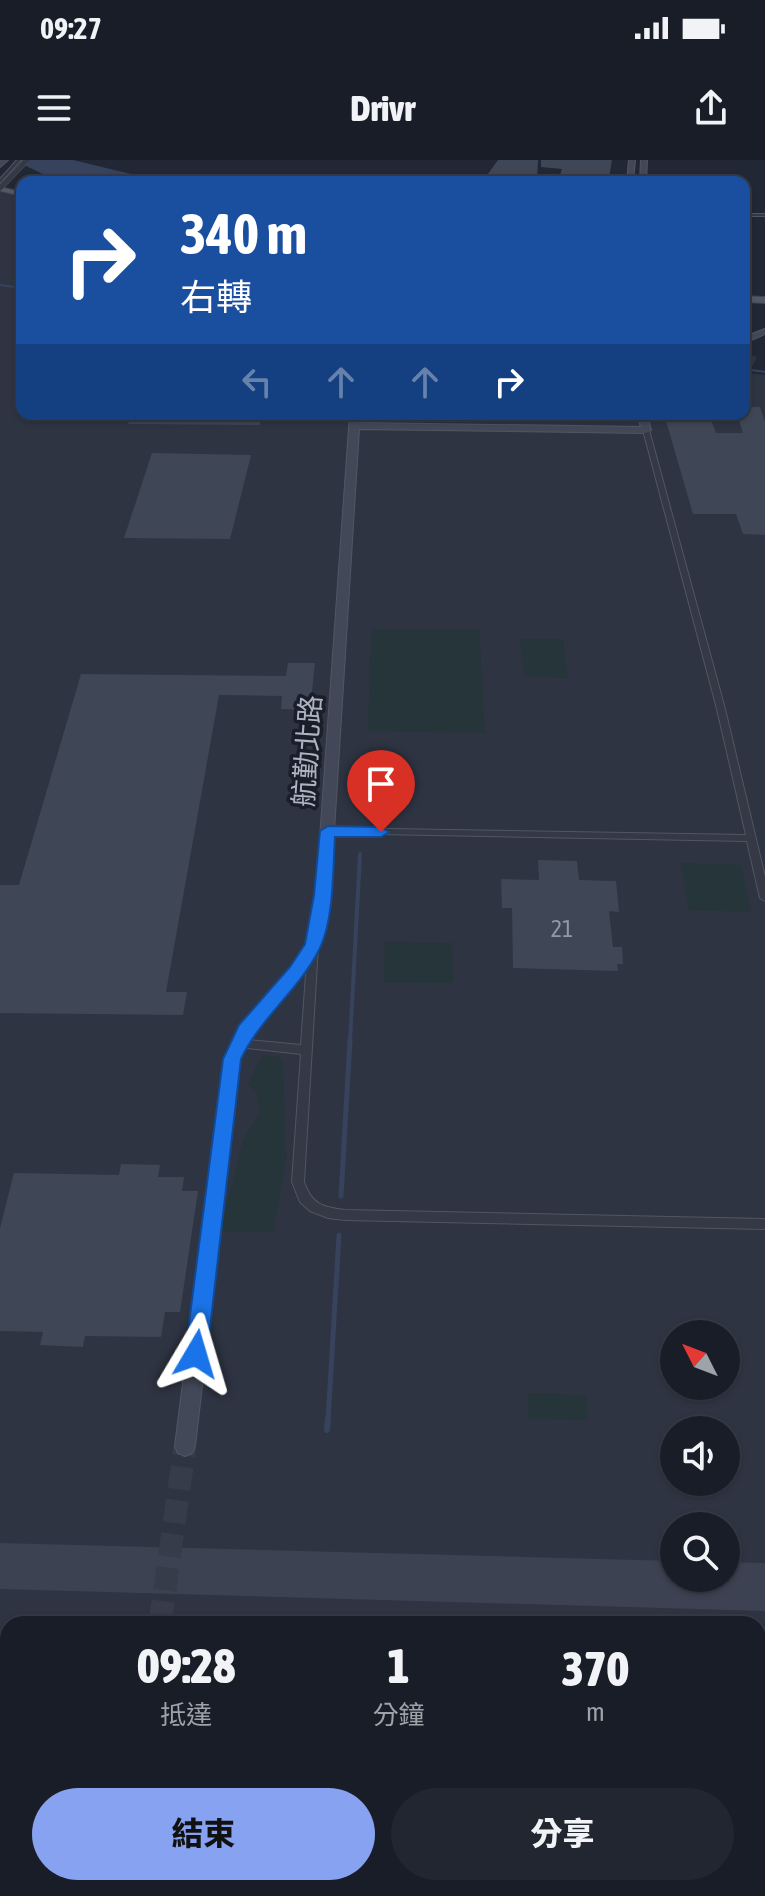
<!DOCTYPE html>
<html lang="zh-TW">
<head>
<meta charset="utf-8">
<style>
  body { margin:0; font-family:"Asap Condensed","Noto Sans TC",sans-serif; background:#222630; color:#f1f3f6; height:100vh; display:flex; flex-direction:column; font-size:30px; white-space:nowrap }
  * { box-sizing:border-box; margin:0 }
  p { font-size:26px; color:#9fa2a8 }
  .icon { flex:none; width:44px; height:44px; fill:none; stroke:currentColor; stroke-width:2; stroke-linecap:round; stroke-linejoin:round }
  .map { position:relative; flex:1; overflow:hidden }
  .details { position:absolute; left:0px; top:1456px; width:766px; height:280px; display:flex; flex-direction:column; background:#191d28; border-radius:24px 24px 0 0; box-shadow:0 2px 6px #0004,0 0 0 2px #373b45 }
  .details>* { flex:none }
  .banner { position:absolute; left:16px; top:16px; width:734px; height:244px; border-radius:16px; box-shadow:0 2px 6px #0004,0 0 0 2px #373b45; background:#1a4fa0; color:#fff; overflow:hidden }
  .needle { width:52px; rotate:312deg }
  .fabs { position:absolute; left:660px; top:1160px; display:grid; gap:16px }
  .fabs a { display:grid; place-items:center; width:80px; height:80px; border-radius:50%; background:#191d28; box-shadow:0 2px 6px #0004,0 0 0 2px #373b45; font-size:40px }
  .pin { position:absolute; display:grid; place-items:center; width:68px; height:68px; color:#fff; margin:-82px -34px; border-radius:50% 50% 50% 0; rotate:-45deg; box-shadow:0 0 8px #0007 }
  .pin .icon { rotate:45deg }
  .me { position:absolute; width:88px; margin:-44px; rotate:7deg; stroke-linejoin:round; filter:drop-shadow(0 0 6px #0008) }
  .turn { display:flex; align-items:center; gap:28px; height:168px; padding:0 32px; font-size:36px }
  .turn .icon { width:104px; height:104px; stroke-width:2.5 }
  .turn b { display:block; font-size:56px; line-height:68px }
  .lanes { display:flex; align-items:center; height:76px; padding:0 32px; background:#0003; justify-content:center; gap:40px; direction:ltr }
  .lanes .off { opacity:.35 }
  .eta { display:flex; justify-content:space-evenly; align-items:center; height:136px; text-align:center }
  .eta b { font-size:48px; font-weight:800; line-height:56px }
  .action { display:flex; gap:16px; margin-top:auto; padding:16px 32px }
  .action a { flex:1; height:92px; border-radius:48px; background:#86a2f0; color:#111; font-size:32px; font-weight:800; line-height:92px; text-align:center }
  .action a+a { background:#222630; color:#f1f3f6 }
  .status { display:flex; justify-content:space-between; align-items:center; height:56px; padding:0 40px; background:#191d28; direction:ltr }
  .status svg { height:22px; fill:currentColor }
  header { display:flex; justify-content:space-between; align-items:center; height:104px; padding:0 32px; background:#191d28; font-size:36px; font-weight:800 }
  .map>svg:first-child { display:block }
</style>
</head>
<body>
<div class="status"><b>09:27</b><svg viewBox="0 0 49 12"><path d="M0 12V9h3v3zM5 12V6h3v6zM10 12V3h3v9zM15 12V0h3v12zM26 1h20v11H26zM47 4h2v5h-2z"/></svg></div>
<header><svg class="icon" aria-label="menu" viewBox="0 0 24 24"><path d="M4 6h16M4 12h16M4 18h16"/></svg>Drivr<svg class="icon" aria-label="share" viewBox="0 0 24 24"><path d="M12 15V3M7 8l5-5 5 5M5 13v7h14v-7"/></svg></header>
<div class="map">
<svg width="765" height="1736" viewBox="0 0 765 1736">
  <rect width="100%" height="100%" fill="#212735"/>
  <!-- airport -->
  <path fill="#2e3442" fill-rule="evenodd" d="M0 30 22 36V254H744V192L757 197 749 213 765 215V1736H0ZM674 1174H726V1226H674ZM674 1270H726V1322H674ZM674 1366H726V1418H674ZM8 1464H758V1728H8Z"/>
  <!-- green -->
  <path fill="#263539" d="M371 469 479 470 485 573 368 571Z
    M520 479H563L568 518 524 517Z
    M681 703 741 705 751 752 689 750Z
    M385 782 452 783 453 823 384 822Z
    M262 895 279 897 283 903 286 1001 273 1072 220 1071 243 981 259 953 257 932 248 925Z
    M528 1233 586 1235 588 1260 529 1259Z"/>
  <!-- water -->
  <path fill="#37425d" d="M14 0H73L131 14 185 22H59Z"/>
  <g fill="none" stroke-linecap="round" stroke-linejoin="round">
    <!-- stream-far3 -->
    <path stroke="#37425d" stroke-width="2" d="M0 125 22 128
      M751 210 765 212"/>
    <!-- stream-far2 -->
    <path stroke="#37425d" stroke-width="4" d="M350 882 360 694"/>
    <!-- stream-far1 -->
    <path stroke="#37425d" stroke-width="5" d="M341 1036 350 880
      M328 1260 339 1075"/>
    <!-- stream -->
    <path stroke="#37425d" stroke-width="6" d="M327 1270 328 1258"/>
    <!-- taxiway -->
    <path fill="#3c4252" fill-rule="evenodd" d="M0 1383 674 1401V1418H726V1402L765 1403V1451L0 1429Z"/>
  </g>
  <!-- building -->
  <path fill="#3f4656" d="M498 0H538L537 22H482Z
    M541 0H612L609 18 601 17 600 22H577L579 16 560 15 562 9 541 7Z
    M744 247H760L765 262V375L743 374 736 354H693L664 254H709L716 273H743L737 254H744Z
    M132 254H262L260 265 128 264Z
    M152 293 251 295 230 379 124 378Z
    M288 503H315L310 550 281 549 282 536 219 535 166 832H187L183 855 0 853V725H19L81 514 286 516Z
    M538 700 577 701 579 720 616 721 619 752 609 751 613 787H622L623 804H617L618 811 513 808 512 748H502L501 719 539 720Z
    M121 1004 160 1005 158 1017H184L182 1031H198L180 1152H165L161 1177 85 1176 83 1187 40 1185 43 1172 0 1171V1068L14 1013 119 1015Z"/>
  <g fill="none" stroke-linecap="round" stroke-linejoin="round">
    <!-- secondary-tunnel -->
    <path stroke="#363c4a" stroke-width="23" stroke-dasharray="23 11" stroke-linecap="butt" d="M160 1464 185 1286"/>
    <!-- street casing -->
    <g stroke="#515663" stroke-width="2">
      <path id="street" d="M17 0H21L0 23V19Z
        M744 54H765V56H744Z
        M646 268 649 270 725 549 765 717V741L760 738 747 681 325 673 323 671 328 668 746 675 717 549 643 270Z
        M313 782 318 786 304 1022C312 1045 323 1047 345 1050L765 1059V1069L345 1060 328 1058 310 1051 300 1042 292 1022 301 894 239 887 235 886 233 883 235 880 239 879 301 885 308 786Z"/>
    </g>
    <!-- secondary casing -->
    <g stroke="#515663" stroke-width="2">
      <path id="secondary" d="M1 0H8L0 7V1Z
        M629 0H635L633 22H627Z
        M641 0H647L646 22H640Z
        M765 169V174L744 183V177Z
        M350 254H360L359 263 641 267 637 254H647L651 270 646 273 359 269 330 735 321 785 301 816 252 874 240 899 195 1286 192 1293 185 1296 178 1293 175 1286 224 899 240 866 291 808 306 784 316 735Z
        M110 1728H136L135 1736H109Z"/>
    </g>
    <!-- primary casing -->
    <g stroke="#3d424f" stroke-width="2">
      <path id="primary" d="M0 27 22 32V36L0 31Z
        M744 136 765 137V143L744 142Z"/>
    </g>
    <!-- street -->
    <use href="#street" fill="#343945" fill-rule="evenodd"/>
    <!-- secondary -->
    <use href="#secondary" fill="#424858" fill-rule="evenodd"/>
    <!-- primary -->
    <use href="#primary" fill="#525865" fill-rule="evenodd"/>
    <!-- street-bridge casing -->
    <g stroke="#515663" stroke-width="6" stroke-linecap="butt">
      <path id="street-bridge" d="M0 28 27 0"/>
    </g>
    <!-- street-bridge -->
    <use href="#street-bridge" stroke="#343945" stroke-width="5"/>
  </g>
  <!-- route -->
  <path fill="#1a73e8" stroke="#114b97" stroke-width="2" d="M328 666 381 667 389 672 381 677H335C333 708 334 759 320 788 300 829 261 857 241 899L207 1194 204 1201 196 1204 188 1201 185 1194 223 899 239 865 290 807 305 784 314 735 320 671Z"/>
  <g text-anchor="middle" stroke-width="7" stroke-linejoin="round" paint-order="stroke">
    <!-- number labels -->
    <g font-size="24" fill="#9298a7">
      <text x="562" y="777">21</text>
    </g>
    <!-- street labels -->
    <g font-size="28" fill="#aeb3c2" stroke="#1a1e2a">
      <text transform="translate(307 591) rotate(-86)" y="10">航勤北路</text>
    </g>
  </g>
</svg>
<div class="fabs">
<a><svg class="needle" viewBox="-14 -14 28 28"><path d="M0-13l5 13h-10z" fill="#e53935"/><path d="M0 13l5-13h-10z" fill="#9fa2a8"/></svg></a>
<a><svg class="icon" aria-label="sound" viewBox="0 0 24 24"><path d="M4 9h4l5-4v14l-5-4H4zM17 9q2 3 0 6"/></svg></a>
<a><svg class="icon" aria-label="search" viewBox="0 0 24 24"><circle cx="10" cy="10" r="6"/><path d="M15 15l6 6"/></svg></a>
</div>
<div class="pin" style="left:381px;top:672px;background:#d93025"><svg class="icon" aria-label="arrive" viewBox="0 0 24 24"><path d="M6 21V4h12l-3 4 3 4H6"/></svg></div>
<svg class="me" style="left:196px;top:1194px" viewBox="-20 -20 40 40"><path d="M0-17L14 15 0 8-14 15z" fill="#1a73e8" stroke="#fff" stroke-width="4"/></svg>
<div class="banner">
<div class="turn"><svg class="icon" aria-label="right" viewBox="0 0 24 24"><path d="M7 20v-9h11M14 6l5 5-5 5"/></svg><div><b>340 m</b>右轉</div></div>
<div class="lanes"><svg class="icon off" aria-label="left" viewBox="0 0 24 24"><path d="M17 20v-9H6M10 6l-5 5 5 5"/></svg><svg class="icon off" aria-label="ahead" viewBox="0 0 24 24"><path d="M12 20V5M6 11l6-6 6 6"/></svg><svg class="icon off" aria-label="ahead" viewBox="0 0 24 24"><path d="M12 20V5M6 11l6-6 6 6"/></svg><svg class="icon" aria-label="right" viewBox="0 0 24 24"><path d="M7 20v-9h11M14 6l5 5-5 5"/></svg></div>
</div>
<section class="details">
<div class="eta">
<div><b>09:28</b><p>抵達</p></div>
<div><b>1</b><p>分鐘</p></div>
<div><b>370</b><p>m</p></div>
</div>
<div class="action"><a>結束</a><a>分享</a></div>
</section>
</div>
</body>
</html>
